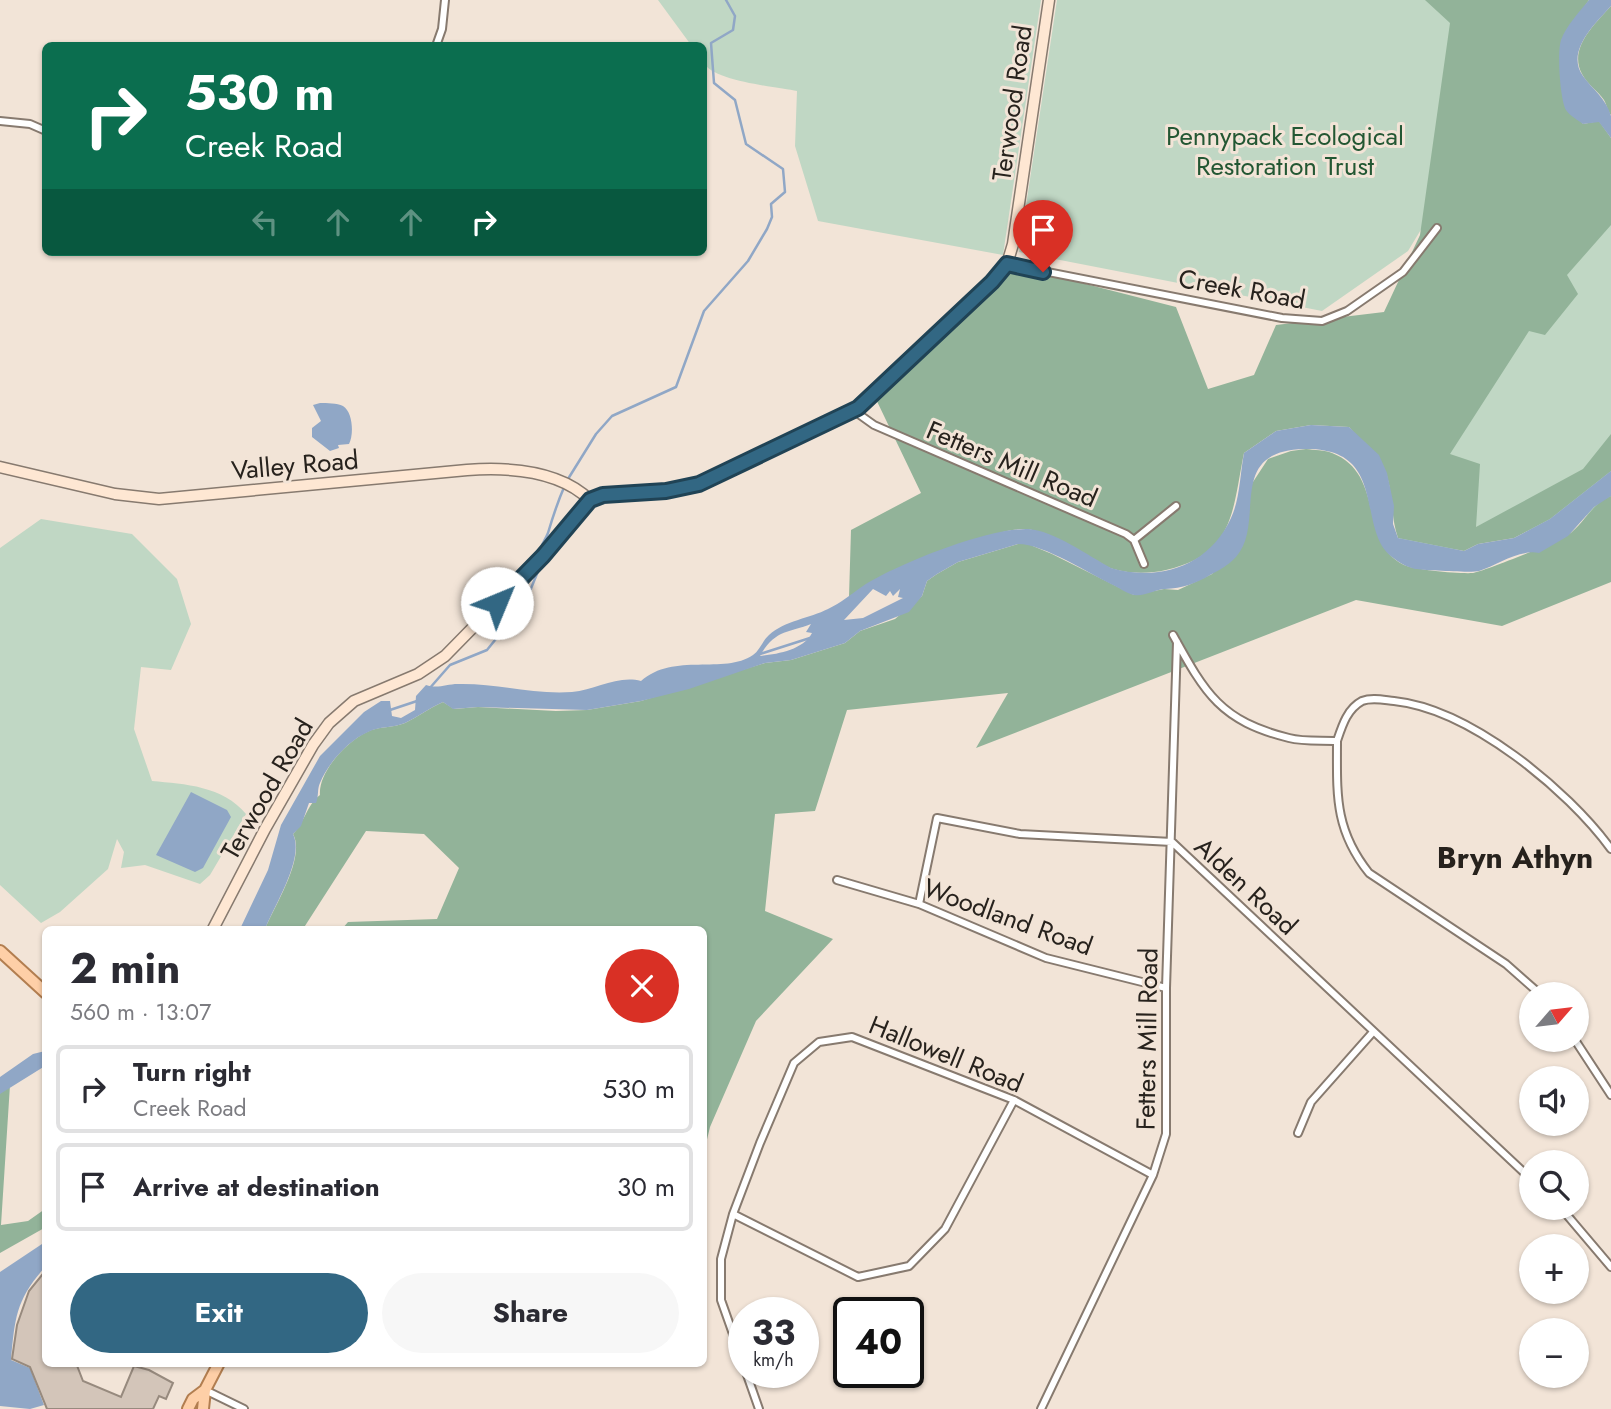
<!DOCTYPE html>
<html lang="en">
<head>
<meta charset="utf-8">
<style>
  body { margin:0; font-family:Jost,sans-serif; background:#f7f7f7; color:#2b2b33; height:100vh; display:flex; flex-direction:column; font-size:26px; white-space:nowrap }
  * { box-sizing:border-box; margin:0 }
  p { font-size:23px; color:#7c7c81 }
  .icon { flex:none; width:38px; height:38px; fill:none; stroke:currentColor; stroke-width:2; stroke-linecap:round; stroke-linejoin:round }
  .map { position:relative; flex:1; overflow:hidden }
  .side { position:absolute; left:42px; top:926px; width:665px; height:441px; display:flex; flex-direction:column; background:#fff; border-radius:10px; box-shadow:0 2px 5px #0004 }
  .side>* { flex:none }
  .top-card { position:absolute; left:42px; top:42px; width:665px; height:214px; border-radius:10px; box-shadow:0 2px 5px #0004; background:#0b6e4f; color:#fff; overflow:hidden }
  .needle { width:46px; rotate:62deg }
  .controls { position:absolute; left:1519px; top:982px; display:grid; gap:14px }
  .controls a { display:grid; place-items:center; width:70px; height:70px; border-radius:50%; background:#fff; box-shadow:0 2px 5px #0004; font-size:35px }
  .speed { position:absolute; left:728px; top:1297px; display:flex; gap:14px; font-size:35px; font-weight:700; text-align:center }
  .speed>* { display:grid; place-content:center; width:91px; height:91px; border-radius:50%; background:#fff; box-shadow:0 2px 5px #0004; line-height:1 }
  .speed small { font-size:18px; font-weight:400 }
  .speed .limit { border:4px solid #111; border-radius:10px; background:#fff; color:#111 }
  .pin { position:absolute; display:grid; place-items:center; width:60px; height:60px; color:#fff; margin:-72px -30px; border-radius:50% 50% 50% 0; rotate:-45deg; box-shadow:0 0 7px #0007 }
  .pin .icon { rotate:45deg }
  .me { position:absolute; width:77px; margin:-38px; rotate:45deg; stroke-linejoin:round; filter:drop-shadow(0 0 5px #0008) }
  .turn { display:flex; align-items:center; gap:24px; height:147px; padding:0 28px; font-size:32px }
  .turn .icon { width:91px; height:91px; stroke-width:2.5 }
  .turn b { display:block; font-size:49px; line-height:60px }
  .lanes { display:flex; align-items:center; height:66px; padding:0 28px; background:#0003; justify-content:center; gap:35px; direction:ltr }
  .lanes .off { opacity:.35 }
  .round { display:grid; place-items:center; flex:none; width:74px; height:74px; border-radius:37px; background:#f7f7f7 }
  .overview { display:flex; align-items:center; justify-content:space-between; height:119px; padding:0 28px }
  h1 { font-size:42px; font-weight:700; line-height:52px }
  .primary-button { display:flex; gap:14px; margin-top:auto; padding:14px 28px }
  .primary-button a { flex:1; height:80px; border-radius:42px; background:#326783; color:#fff; font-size:28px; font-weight:700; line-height:80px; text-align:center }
  .primary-button a+a { background:#f7f7f7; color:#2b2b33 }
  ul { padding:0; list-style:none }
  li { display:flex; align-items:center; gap:21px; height:88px; margin:0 14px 10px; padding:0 14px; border:4px solid #e1e1e2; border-radius:10px }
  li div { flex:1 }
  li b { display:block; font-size:26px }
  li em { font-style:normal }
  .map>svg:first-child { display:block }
</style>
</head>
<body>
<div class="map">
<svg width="1611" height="1409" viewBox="0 0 1611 1409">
  <rect width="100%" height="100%" fill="#f2e4d7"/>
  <!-- green -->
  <path fill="#c0d7c4" d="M658 0H1041L1003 255 818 221 795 146 797 91C778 87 710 81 704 62 702 58 704 50 704 46L691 45Z
    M1057 0H1560L1408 251 1322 311 1019 252Z
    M1611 194V509L1439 554 1400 539 1402 452Z
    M41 519 132 534 177 579 191 624 171 670 141 667 134 729 152 781C185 784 223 786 246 814L210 875 200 884 145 865 121 868 124 852 117 839 108 869 60 912 41 923 0 885V548Z"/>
  <!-- forest -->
  <path fill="#92b399" d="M1425 0H1589L1562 39 1560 52 1563 96 1583 124 1599 121 1611 138V225L1567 275 1578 294 1545 335 1529 331 1450 454 1480 464 1476 527 1583 469 1611 434V471L1550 519 1514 538 1478 544 1464 551 1398 538C1391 518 1393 497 1387 476 1383 462 1359 439 1349 427L1311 425 1276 431 1244 453C1232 511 1235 554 1166 570 1149 574 1124 574 1108 567 1090 557 1046 530 1026 529 1010 528 990 536 974 541 931 554 886 569 849 597L851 530 921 493 873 393 1007 264 1176 307 1208 389 1254 375 1276 325 1384 312 1420 235 1450 23Z
    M1611 6V115C1607 110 1607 105 1604 100 1598 91 1587 84 1582 74 1568 48 1595 24 1611 6Z
    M1306 449C1314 450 1325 450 1332 453 1386 474 1358 543 1404 565 1415 570 1460 574 1473 573 1482 572 1560 541 1568 535 1584 524 1592 503 1611 496V582L1502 626 1356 600 976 748 1008 693 847 710 815 811 775 814 765 911 833 939 756 1021 710 1127 704 1152V929H342L348 922 437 919 459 868 424 834 366 831 303 929H265C274 907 306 857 293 834 305 822 306 806 320 795 318 772 347 741 367 732 379 726 393 728 405 723 418 717 429 708 443 702L454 709 478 707 556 711 587 710 641 701 765 663 791 660 845 643 860 631 895 619 922 596 927 581 937 574 958 562 1018 544H1028L1052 554 1134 595 1164 589 1178 590 1212 574 1246 531 1251 485 1268 459 1291 451Z
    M0 1085H10L1 1225 28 1221 45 1209 46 1227 0 1253Z"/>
  <!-- water -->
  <path fill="#90a7c6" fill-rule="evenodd" d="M1589 0H1611V6C1596 23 1565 51 1583 76 1593 90 1606 98 1611 116 1611 122 1611 131 1611 138L1599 122 1583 124C1578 120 1570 116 1566 110 1560 99 1557 53 1561 40 1566 26 1580 11 1589 0Z
    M320 403C327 403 337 403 343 406 353 412 354 435 349 444L338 445 339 448 330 451 312 437V428L321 421 313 405Z
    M1311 425 1349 427 1379 455 1387 473 1394 506 1393 524 1398 538 1464 551 1478 544 1514 538 1550 519 1611 471V496L1594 507 1568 536 1539 553C1519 549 1497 565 1479 571 1472 573 1424 570 1415 569 1407 567 1398 562 1392 557 1355 529 1390 447 1304 449 1224 451 1267 522 1236 557 1230 564 1218 571 1210 575 1195 584 1183 588 1165 589 1156 589 1144 597 1134 595 1128 594 1121 589 1115 586 1090 574 1044 544 1018 544L958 562 937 574 927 581 922 596 909 612 860 631 845 643 791 660 765 663 689 689 641 701 587 710 478 707 453 709 443 702C429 708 418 717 405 723 393 728 380 726 368 732 349 740 328 763 320 783 317 789 319 796 316 803H309L301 826 293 834C305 858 274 906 265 929H240L268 870 281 825 320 756 364 712 381 701H390L392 716 401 718 415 710 416 696 426 685C438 689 446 684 458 684 496 683 534 695 572 692 596 690 617 675 641 681 674 652 724 675 753 655 760 650 763 640 769 635 784 621 810 618 828 609 841 603 851 594 863 586 897 564 990 527 1029 529 1054 531 1089 556 1111 568 1160 582 1209 566 1231 518 1240 499 1240 474 1244 453L1276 431ZM873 589 886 596 890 591 893 596 900 589 898 597 903 598 863 618 844 620ZM811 624 806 632 812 633C803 650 778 654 760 656 775 629 789 633 811 624Z
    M191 792 227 810 231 817 203 868 195 872 156 855Z
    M45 1051V1066L0 1094V1077L33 1054Z
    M45 1242V1267C16 1300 15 1317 11 1360L30 1368 44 1405 30 1409 0 1406V1272Z"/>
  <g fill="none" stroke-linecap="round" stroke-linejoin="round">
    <!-- stream -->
    <path stroke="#90a7c6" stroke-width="2.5" d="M568 479 596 434 612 416 676 387 704 311 748 261 767 229 772 217 771 204 785 192 783 169 746 144 735 100 714 83 711 43 733 30 735 16 726 0
      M540 554C540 545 545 541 548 533 553 516 558 501 565 485
      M760 654 810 638
      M429 689 450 665 487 650 525 603 541 564
      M390 710 417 701"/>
  </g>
  <!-- building -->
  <path fill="#d3c5b9" stroke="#978a7e" stroke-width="2" d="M46 1270V1363H76L83 1381 121 1397 134 1366 149 1370 173 1383 166 1399 159 1396 153 1409H47L30 1367 12 1359 17 1325 29 1291Z"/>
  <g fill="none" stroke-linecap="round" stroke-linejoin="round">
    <!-- street casing -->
    <g stroke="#877a6f" stroke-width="10">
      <path id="street" d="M436 46 442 29 445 0
        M0 121 30 124 46 131
        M1007 264 1282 318 1322 321 1347 311 1403 272 1437 228
        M853 410 874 425 1126 534 1134 540 1144 564
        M1134 540 1176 506
        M1173 635C1205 693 1220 721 1289 738 1304 742 1322 740 1337 741 1342 726 1347 709 1362 701 1372 697 1384 700 1394 701 1470 709 1567 789 1611 849
        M1337 741C1337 794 1334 829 1369 873L1506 964 1540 994
        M837 880 919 904 1046 958 1166 988
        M919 904 937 818 1020 834 1172 842 1531 1179
        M1575 1040 1611 1095
        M1298 1133 1311 1102 1373 1032
        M1561 1208 1611 1267
        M733 1214 858 1277 909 1266 945 1229 1014 1100
        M744 1365 721 1300V1259L733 1214 760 1143 794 1063 819 1042 852 1037 1014 1100 1153 1175
        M746 1372 759 1409
        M205 1390 244 1409
        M1041 1409 1153 1175 1166 1134V988L1177 642"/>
    </g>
    <!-- secondary casing -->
    <g stroke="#877a6f" stroke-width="13">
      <path id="secondary" d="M0 467 115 494 159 499 467 470C509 467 559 470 590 500
        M213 929 265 829 313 745 329 723 354 701 418 674 445 656 543 556 590 500 603 495 666 491 699 484 853 410 998 276 1007 264 1013 244 1049 0"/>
    </g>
    <!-- primary casing -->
    <g stroke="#b27e50" stroke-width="14">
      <path id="primary" d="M0 951 46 993
        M188 1409 193 1399 205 1390
        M203 1409 205 1390 219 1363"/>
    </g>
    <!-- street -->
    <use href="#street" stroke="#fff" stroke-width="6"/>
    <!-- secondary -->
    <use href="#secondary" stroke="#fee7d3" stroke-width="10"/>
    <!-- primary -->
    <use href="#primary" stroke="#fecfa7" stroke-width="10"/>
  </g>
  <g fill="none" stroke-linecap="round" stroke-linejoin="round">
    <!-- route casing -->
    <g stroke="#204355" stroke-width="18">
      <path id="route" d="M497 603 543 556 590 500 603 495 666 491 699 484 858 408 992 282 1007 264 1043 272"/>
    </g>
    <!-- route -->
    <use href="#route" stroke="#326783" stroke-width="12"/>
  </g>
  <g text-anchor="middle" stroke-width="6" stroke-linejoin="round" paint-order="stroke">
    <!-- street labels -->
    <g font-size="26" fill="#27221d" stroke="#f2e4d7">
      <text transform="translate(1012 103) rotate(-82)" y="9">Terwood Road</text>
      <text transform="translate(1242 289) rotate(10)" y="9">Creek Road</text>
      <text transform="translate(1012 464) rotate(23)" y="9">Fetters Mill Road</text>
      <text transform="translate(295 465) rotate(-5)" y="9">Valley Road</text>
      <text transform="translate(267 789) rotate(-60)" y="9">Terwood Road</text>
      <text transform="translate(1246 886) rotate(43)" y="9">Alden Road</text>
      <text transform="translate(1008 917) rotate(20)" y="9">Woodland Road</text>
      <text transform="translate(1147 1039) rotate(-89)" y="9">Fetters Mill Road</text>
      <text transform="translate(946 1054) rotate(22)" y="9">Hallowell Road</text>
    </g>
    <!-- park labels -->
    <g font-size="26" fill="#235733" stroke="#f2e4d7">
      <text x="1285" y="145">Pennypack Ecological<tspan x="1285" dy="30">Restoration Trust</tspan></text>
    </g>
    <!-- quarter labels -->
    <g font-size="30" font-weight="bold" fill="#27221d" stroke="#f2e4d7">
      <text x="1515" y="868">Bryn Athyn</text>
    </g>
  </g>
</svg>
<div class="controls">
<a><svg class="needle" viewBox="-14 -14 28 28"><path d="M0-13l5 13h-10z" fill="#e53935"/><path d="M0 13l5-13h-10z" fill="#7c7c81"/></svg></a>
<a><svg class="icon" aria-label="sound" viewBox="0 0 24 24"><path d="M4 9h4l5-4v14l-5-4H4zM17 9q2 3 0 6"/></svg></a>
<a><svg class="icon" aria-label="search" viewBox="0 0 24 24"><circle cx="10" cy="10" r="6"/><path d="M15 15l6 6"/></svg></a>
<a>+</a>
<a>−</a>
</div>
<div class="speed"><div>33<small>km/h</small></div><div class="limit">40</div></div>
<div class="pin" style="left:1043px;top:272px;background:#d93025"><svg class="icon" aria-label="arrive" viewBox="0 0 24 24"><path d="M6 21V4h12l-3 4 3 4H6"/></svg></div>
<svg class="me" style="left:497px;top:603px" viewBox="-20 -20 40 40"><circle r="19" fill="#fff"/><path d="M0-13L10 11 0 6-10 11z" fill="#326783"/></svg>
<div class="top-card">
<div class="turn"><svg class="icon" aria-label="right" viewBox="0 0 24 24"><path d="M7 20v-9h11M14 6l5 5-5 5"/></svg><div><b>530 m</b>Creek Road</div></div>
<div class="lanes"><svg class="icon off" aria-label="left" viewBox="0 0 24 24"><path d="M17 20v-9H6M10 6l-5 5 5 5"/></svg><svg class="icon off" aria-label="ahead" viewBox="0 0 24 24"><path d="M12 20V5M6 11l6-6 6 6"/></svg><svg class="icon off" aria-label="ahead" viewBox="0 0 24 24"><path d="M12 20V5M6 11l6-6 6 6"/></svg><svg class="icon" aria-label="right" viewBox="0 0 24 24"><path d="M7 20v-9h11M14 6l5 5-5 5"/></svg></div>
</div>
<section class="side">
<div class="overview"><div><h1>2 min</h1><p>560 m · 13:07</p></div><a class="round" style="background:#d93025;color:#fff"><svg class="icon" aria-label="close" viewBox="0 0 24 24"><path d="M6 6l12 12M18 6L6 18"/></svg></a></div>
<ul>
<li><svg class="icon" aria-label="right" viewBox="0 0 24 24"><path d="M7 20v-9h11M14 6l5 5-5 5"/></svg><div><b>Turn right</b><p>Creek Road</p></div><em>530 m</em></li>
<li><svg class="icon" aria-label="arrive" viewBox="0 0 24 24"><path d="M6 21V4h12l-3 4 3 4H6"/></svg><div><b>Arrive at destination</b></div><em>30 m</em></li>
</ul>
<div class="primary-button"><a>Exit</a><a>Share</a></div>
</section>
</div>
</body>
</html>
